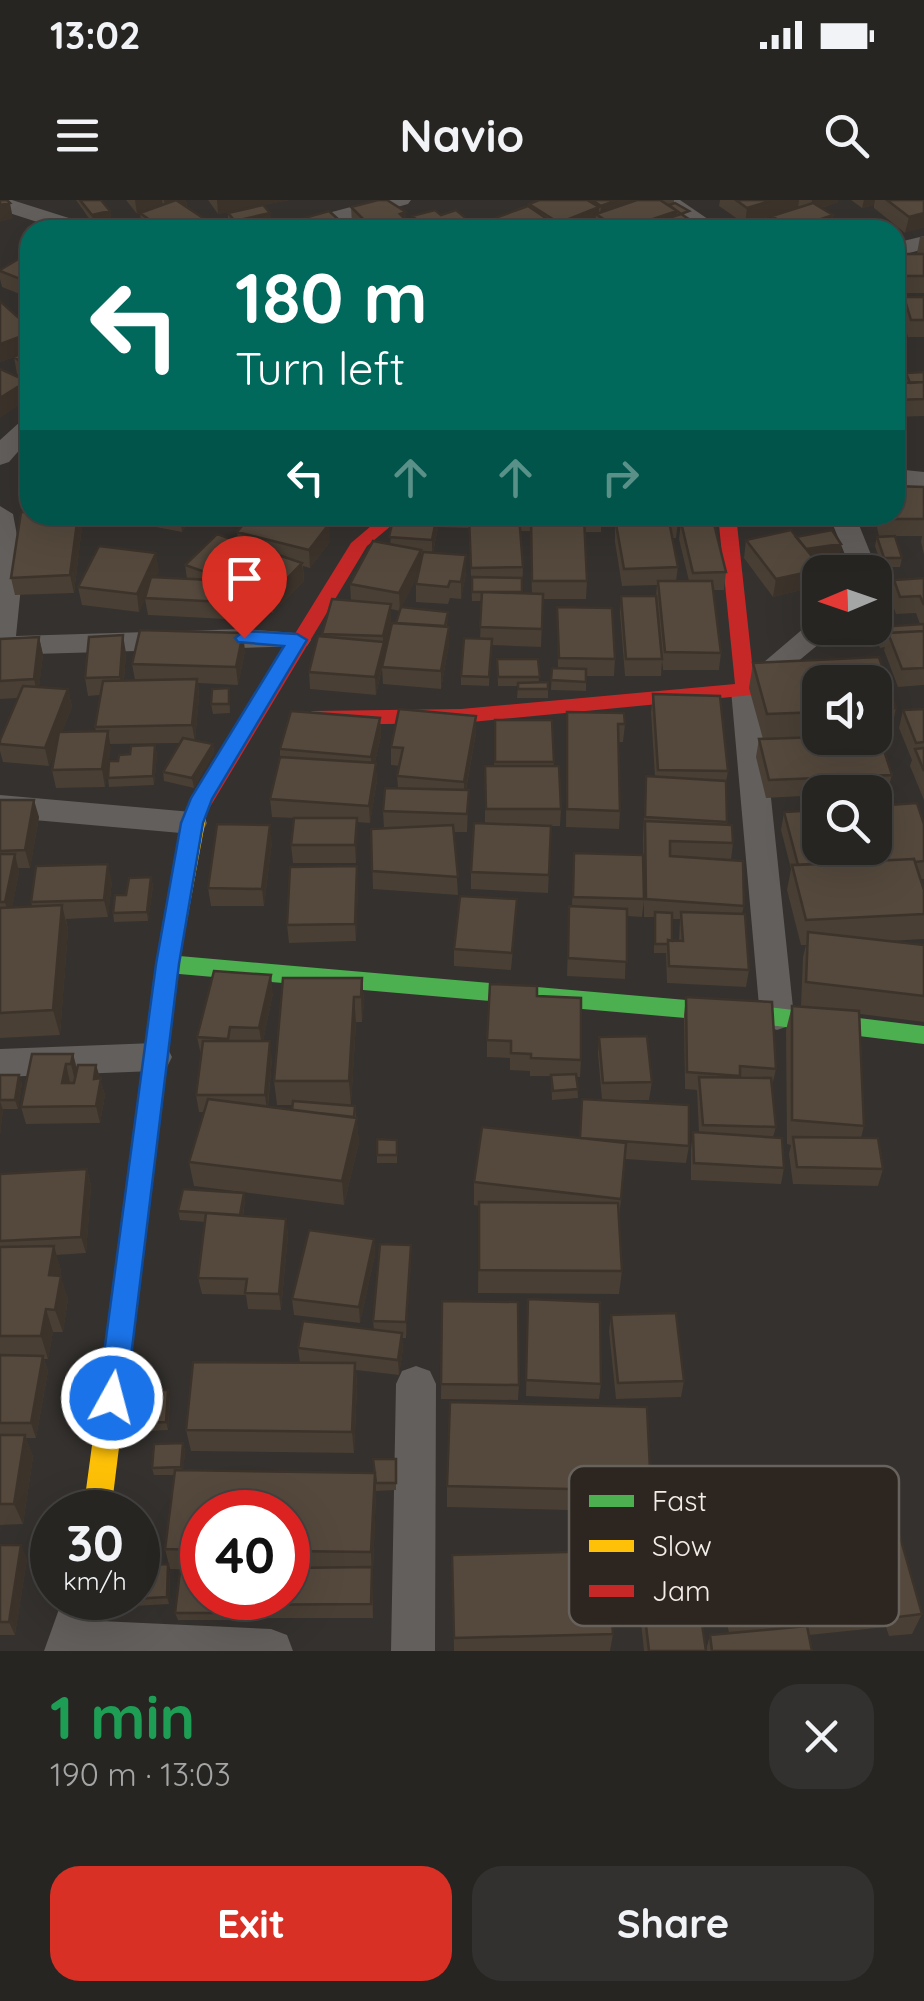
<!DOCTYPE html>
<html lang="en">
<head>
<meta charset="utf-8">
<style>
  body { margin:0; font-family:Quicksand,sans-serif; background:#33312f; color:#f1f3f6; height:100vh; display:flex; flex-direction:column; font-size:38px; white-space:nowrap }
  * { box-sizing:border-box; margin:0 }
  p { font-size:32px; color:#a4a5a5 }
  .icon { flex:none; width:55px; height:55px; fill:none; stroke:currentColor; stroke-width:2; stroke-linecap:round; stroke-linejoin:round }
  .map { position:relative; height:1451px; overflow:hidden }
  .side { display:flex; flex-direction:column; background:#272522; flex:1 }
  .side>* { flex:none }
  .banner { position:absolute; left:20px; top:20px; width:885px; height:305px; border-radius:30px; box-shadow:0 10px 40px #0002,0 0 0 2px #434240; background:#00695c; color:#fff; overflow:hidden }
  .needle { width:65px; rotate:268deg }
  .tools { position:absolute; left:802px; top:355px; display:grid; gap:20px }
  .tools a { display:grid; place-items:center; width:90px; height:90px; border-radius:20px; background:#272522; box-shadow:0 10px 40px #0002,0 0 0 2px #434240; font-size:50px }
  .speed { position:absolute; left:30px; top:1290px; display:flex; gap:20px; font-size:50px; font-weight:700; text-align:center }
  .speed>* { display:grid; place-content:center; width:130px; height:130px; border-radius:50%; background:#272522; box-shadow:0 10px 40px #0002,0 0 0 2px #434240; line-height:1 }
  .speed small { font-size:25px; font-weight:400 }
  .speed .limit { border:15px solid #d22; background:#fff; color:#111 }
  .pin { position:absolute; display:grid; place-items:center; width:85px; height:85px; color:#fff; margin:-102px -42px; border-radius:50% 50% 50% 0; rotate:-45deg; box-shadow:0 0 10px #0007 }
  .pin .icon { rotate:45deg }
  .me { position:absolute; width:110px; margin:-55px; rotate:7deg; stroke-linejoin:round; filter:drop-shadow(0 0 8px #0008) }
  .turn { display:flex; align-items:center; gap:35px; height:210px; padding:0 50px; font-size:45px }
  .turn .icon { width:130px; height:130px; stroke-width:2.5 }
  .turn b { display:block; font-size:70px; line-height:85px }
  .lanes { display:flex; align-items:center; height:95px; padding:0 50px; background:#0003; justify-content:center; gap:50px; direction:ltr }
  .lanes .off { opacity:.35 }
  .round { display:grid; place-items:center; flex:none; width:105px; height:105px; border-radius:30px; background:#33312f }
  .head { display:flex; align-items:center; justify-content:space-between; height:170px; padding:0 50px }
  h1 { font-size:60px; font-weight:700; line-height:75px; color:#1e9e55 }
  .primary-button { display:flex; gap:20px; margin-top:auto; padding:20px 50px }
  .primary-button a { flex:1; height:115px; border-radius:30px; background:#d93025; color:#fff; font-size:40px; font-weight:700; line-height:115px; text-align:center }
  .primary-button a+a { background:#33312f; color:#f1f3f6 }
  .status { display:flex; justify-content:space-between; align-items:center; height:70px; padding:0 50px; background:#272522; direction:ltr }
  .status svg { height:28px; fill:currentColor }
  header { display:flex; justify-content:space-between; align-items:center; height:130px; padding:0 50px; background:#272522; font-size:45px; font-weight:700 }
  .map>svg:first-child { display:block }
</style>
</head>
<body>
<div class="status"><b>13:02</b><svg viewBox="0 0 49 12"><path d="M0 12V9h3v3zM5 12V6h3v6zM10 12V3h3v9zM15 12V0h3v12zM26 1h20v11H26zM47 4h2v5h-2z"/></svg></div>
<header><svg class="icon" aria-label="menu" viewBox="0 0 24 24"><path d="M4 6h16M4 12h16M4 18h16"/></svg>Navio<svg class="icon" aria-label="search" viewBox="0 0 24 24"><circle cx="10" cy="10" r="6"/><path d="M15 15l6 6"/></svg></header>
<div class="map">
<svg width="924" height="1451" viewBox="0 0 924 1451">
  <rect width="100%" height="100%" fill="#34312e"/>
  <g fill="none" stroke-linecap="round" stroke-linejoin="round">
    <!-- street -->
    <path fill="#635f5c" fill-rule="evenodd" d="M0 0H12L91 25 94 30H62L0 10Z
      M377 0H411L408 4 315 30H280L283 25Z
      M655 0H680L724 30H698Z
      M924 36V49L895 57V43Z
      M30 219V238L9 262 0 265V240L21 221Z
      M895 269 924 272V288L895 285Z
      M0 306 13 314 23 367 16 436 245 429 307 434 311 440 307 446 0 455Z
      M829 315H855L878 372 875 377V372H852Z
      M820 419V428H835L831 434 760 493 794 817 789 826 777 830 765 826 760 817 731 490 811 422Z
      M0 595 192 612 203 615 207 623 203 631 192 634 0 617Z
      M155 843 167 847 172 857 167 867 155 871 0 877V849Z
      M416 1166 430 1171 436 1184 435 1451H391L396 1184 402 1171Z
      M63 1398H106L100 1421 271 1429 287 1435 293 1451H44Z"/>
    <!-- fast -->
    <path fill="#4caf50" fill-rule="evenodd" d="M168 755 777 808 924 826V844L777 826 168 773 160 770 157 764 160 758Z"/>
    <!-- slow -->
    <path fill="#ffc107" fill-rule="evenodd" d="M196 605 207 612 179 764 111 1312H83L157 764 185 612Z"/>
    <!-- jam -->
    <path fill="#c62828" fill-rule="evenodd" d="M384 315H404L367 346 204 617H188L185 612 188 607 351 343Z
      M718 315H736L755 490 752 495 461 523 312 525 302 518 312 511 461 509 735 484Z"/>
  </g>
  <!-- wall -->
  <path fill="#493f34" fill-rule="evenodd" d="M76 0H101L110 11 111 19 93 24Z
    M126 0H186L187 7 203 18 204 30H143L140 14H137Z
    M208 0H289L263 5 270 13 271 22 236 30 228 22V13L249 8 218 14Z
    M539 0H674V3L688 19 706 30H595V25L582 30H359L352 23 351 7 406 12V20L410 23 412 21V16L441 15 468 26 488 25 495 23V18L529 7V4Z
    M720 0H838V2L821 8 833 15 831 30H771L772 16 778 14 745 24 719 6Z
    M851 0H924L905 33 874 8V5L862 8Z
    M924 36V93H895V54L917 53 920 37Z
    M30 52V98L2 87 0 79V70Z
    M904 97H924V137H908L901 114Z
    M0 101 30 128V183L17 174 14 157 0 162Z
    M924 172V216L895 217V183H905L906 173Z
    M924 287V355L921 342 922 336H895L902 358 900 367H882L875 346 877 337 879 336 874 315H895Z
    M30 315H79L82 327 74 393 15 395 11 378Z
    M134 315H193L182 332 135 323Z
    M394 315 564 317 606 315V325L601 326V332H585L587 381 586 399H543L541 447 491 445 489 486 461 485V476L480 439 482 401H472L469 328 438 327 433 353 466 355V373L461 399 450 398 448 404 416 402V384L418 375 401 407 448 412 447 427 449 444 441 489 383 484 382 468 376 495 310 489 309 472 322 434 351 401 350 384 390 344ZM520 331H530L532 394 522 393 523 367ZM391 409 400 411 384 457V450L391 422Z
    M615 315H677L678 321 676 338H672L678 367 676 381H689L679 339 681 322 726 372 724 390H713L721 453 719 470H663L662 460 661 476H625L620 413 621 396 656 397 657 385 622 386 615 342Z
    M237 332 330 342 310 368 303 366 304 381 273 413 232 398 226 419 148 415 145 399 139 412 82 405 78 387 159 371 155 377 187 379 185 365 238 341Z
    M796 337 841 344 840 353 812 357 821 372 818 386 773 397 744 358 746 340Z
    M924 378V485L898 487 884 450 885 447 880 448 875 437 877 427 920 424 916 413 896 414 890 397 894 380Z
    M557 407 615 459 614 476H586V491L551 490 552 468H558Z
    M39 437 43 455 39 487 68 489 72 507 62 532H96L95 527 100 495 88 496 85 478 126 453 124 480H135L132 464 245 451 238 485 198 483 199 497 195 540 213 544 214 553 194 588 164 581 163 572 180 543 110 544 109 561H118L130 554 155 545 157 555 154 585 109 587 108 578 109 561 105 587 56 588 52 570 57 547 49 566 3 562 0 551V540L18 498 0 499V439Z
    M879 457 896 508 891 533 875 534V482H820V537L787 538H875V535H879L892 575 887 593 820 592V595L766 598 756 557 759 539H763L749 488 753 463Z
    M497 459H538L539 482 548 489V498H517L518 486H498Z
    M229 488 230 513 213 514 211 504Z
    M653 494 728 571 726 582 727 624 733 643 731 660 744 706 742 714 749 770 746 787 667 783 666 753H654V717H644L643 635 646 576 655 577 651 512ZM672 719H680L679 741H672Z
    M924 509V600L910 566 912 560 899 528 903 510Z
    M567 512 625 524 623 542H618L620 611 619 629 566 627Z
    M380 518 381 536 375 562 377 580 370 623 357 622 356 663H293L291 645 294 618 272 617 270 599 280 557V549Z
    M495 520H552L554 566 561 609 560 626H551L548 693 471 689V672L485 624V566H494Z
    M476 533 466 590 468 608 467 632H454L458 695 373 689 371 629H384L383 611 398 588 397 576 400 566 391 565V547Z
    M0 600 39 617 30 668H18L19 672 12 708 32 706 31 702 112 681 108 717 66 719 68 730 60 835 0 838Z
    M784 612 820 648H875L924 624V679H920L924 690V739L889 741 924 745V822L860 814 864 926 861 938 883 969 878 986 793 984 789 954 791 945 787 944 786 830 792 806H801L803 757 806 745H801L787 690 791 669 781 630Z
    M272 642 264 706H211L208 688Z
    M574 653 644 699 642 717 627 716 625 779 567 776 569 706H572Z
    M151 677 153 686 148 721 114 722 113 713Z
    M358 684 356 741 289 743 287 725Z
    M516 717 511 770 454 766V749Z
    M362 778 364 803 362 822H356L351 905 355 906 359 942 344 1005 194 986 189 962 204 912H199L196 895 201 855 197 837 273 793 263 841 272 859 268 907 292 910V905H277L274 881Z
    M537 796 581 860 580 877H577L578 898 552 900 551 876H530V871L510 870V858L487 857V840Z
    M686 797 776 869 772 886 776 927 773 937 784 968 781 984 691 980V949L693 932 699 933 697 890 685 889 684 815Z
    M599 837 652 882 649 900H602L598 854Z
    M73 854 77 868 96 865 105 895 100 923 26 924 21 907Z
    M0 875 22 883 18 909H3L0 935Z
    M580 938 689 946 686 963 625 959 619 1019 622 1071 619 1094 478 1093 479 1006 474 1005V982Z
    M397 940V963H377V955Z
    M87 969 91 986 86 1053 56 1055 61 1070 60 1076 68 1099 63 1132H53L48 1159H44L48 1171 36 1238H26L33 1257 23 1324 0 1325V974Z
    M244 993 245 1001 243 1016 286 1019 288 1035 281 1110 248 1109 246 1095 202 1094 198 1078 205 1022 180 1020 178 1011Z
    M374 1039 375 1055 360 1123 294 1115 292 1099Z
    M411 1061 406 1138H402L403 1149 399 1175 356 1170 357 1186 354 1253 191 1251 186 1230 300 1163 298 1148 374 1130 373 1121Z
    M528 1099 601 1184 599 1199 526 1196Z
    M442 1101 519 1185 518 1200 441 1199Z
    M611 1115 684 1181 681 1197 616 1199 609 1131Z
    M170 1198 168 1230 148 1231 146 1223Z
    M183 1243 185 1251 183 1270 373 1273 396 1259V1290L376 1291 373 1372V1418H238L235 1405 288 1398V1312H202V1370L170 1369 165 1349 174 1275H154L152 1268Z
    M447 1286 651 1291 647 1312 447 1307Z
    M717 1330 922 1414 912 1434 889 1436 886 1427 809 1435 812 1451H644L640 1413 642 1406H639L632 1352 635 1338 710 1389 706 1403H699L706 1450 710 1435 729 1433 712 1351Z
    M0 1345 27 1359 15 1435H0Z
    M452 1355 613 1434 610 1451H454Z
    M170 1372 169 1404 134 1406 132 1398Z
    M234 1398 232 1420H178L175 1413Z"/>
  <!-- shaded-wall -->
  <path fill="#3c332b" d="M135 0H162L163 8 137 14Z
    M164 0H186L187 7 166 12Z
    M217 0H289L218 14Z
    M617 0H648L600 17 601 6Z
    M773 0H799L798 8 745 24 747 8Z
    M812 0H838V2L811 11Z
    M864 0H875L874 5 862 8Z
    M10 3 13 19 0 22V5Z
    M599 7V16L596 14 595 25 582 30H559V23Z
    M110 11 111 19 93 24 92 15Z
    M677 11 676 27 667 30H620Z
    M406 12V25L410 24 411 30H387L400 14Z
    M270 13 271 22 236 30 235 21Z
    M924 13V28L905 33 909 17Z
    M833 15 831 30H792V29Z
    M203 18 204 30H172Z
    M468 20V30H434Z
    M30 133V151L0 162V144Z
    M27 181 30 198 0 218V198Z
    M78 315H79L82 327 74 393 70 375Z
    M180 315H193L182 332Z
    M437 315 438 328 432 357V340Z
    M329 324 330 342 310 368 309 350Z
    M841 344 840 353 803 359 805 350Z
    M421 350 422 367 400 411 399 393Z
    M156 353 159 371 139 412 137 394Z
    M466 355V373L461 399V382Z
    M302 363 304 381 273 413 271 395Z
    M822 369 818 386 773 397 776 379Z
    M230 381 232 399 226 419 224 402Z
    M391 404V422L376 495 375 477 383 445V436Z
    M449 427V444L441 489V471Z
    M243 433 245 451 238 485 236 467Z
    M123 435 126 453 123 494 120 477Z
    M39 437 43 455 38 497 34 479Z
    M197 479 199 497 195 542 192 525Z
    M68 489 72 507 49 566 45 548Z
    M476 516V533L464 600V582Z
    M380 518 381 536 372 575 371 557Z
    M108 531 111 549 105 587 102 569Z
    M213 544 214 553 194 588 192 578Z
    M155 545 157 555 154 585 153 576Z
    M376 563 377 580 370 623 369 606Z
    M34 600 39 617 30 668 25 650Z
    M357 618 358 636 356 663 355 645Z
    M270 625 272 642 264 706 262 689Z
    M15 654 19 672 10 720 5 702Z
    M108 664 112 681 108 717 104 700Z
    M357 666 358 684 356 741 355 724Z
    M151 677 153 686 148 721 147 712Z
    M62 705 68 730 60 835 53 810Z
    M271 775 273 793 262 846 259 828Z
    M362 778 364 803 362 822 361 797Z
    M354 797 356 822 351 906 349 881Z
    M270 841 272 859 267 912 265 895Z
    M73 854 77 871 75 881 71 864Z
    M66 864 70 882 67 900 62 883Z
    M96 865 105 895 100 923 96 906 94 879Z
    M19 875 22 883 18 909 15 900Z
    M0 901 3 910 0 935Z
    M357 918 359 942 344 1005 342 981Z
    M87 969 91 986 86 1053 81 1037Z
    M244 993 245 1001 241 1024 240 1016Z
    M286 1019 288 1035 281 1110 279 1094Z
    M374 1039 375 1055 360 1123 359 1107Z
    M411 1045V1061L406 1138V1122Z
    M54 1046 61 1070 57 1098 49 1075Z
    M61 1076 68 1099 63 1132 55 1110Z
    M46 1109 53 1132 48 1159 41 1136Z
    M402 1133 403 1149 399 1175 398 1160Z
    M43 1156 48 1171 36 1238 31 1223Z
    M355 1163 357 1186 354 1253 352 1232Z
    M168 1190 170 1198 168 1230 166 1222Z
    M25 1235 33 1257 23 1324 14 1304Z
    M183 1243 185 1251 183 1274 181 1267Z
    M375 1273 376 1294 373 1372V1418L371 1352Z
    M21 1345 27 1359 15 1435 9 1422Z
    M168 1364 170 1372 169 1404 167 1397Z
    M232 1398H234L232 1420 230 1413Z"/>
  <!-- building -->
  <path fill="#55493d" stroke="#3c332b" stroke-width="2.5" d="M0 0H7L10 3 0 5Z
    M80 0H101L110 11 92 15Z
    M176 0 203 18 172 30H164L140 13Z
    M378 0H387L406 12 400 14 410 24 387 30H374L351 7Z
    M539 0H587L599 7 559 23 529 4Z
    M592 0H617L601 6Z
    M637 0H660L677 11 620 30 596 14Z
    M736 0H773L747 8Z
    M887 0H924V13L909 17Z
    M675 3 689 11 681 14 669 5Z
    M813 3 833 15 792 29 772 16Z
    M263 5 270 13 235 21 228 13Z
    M528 6 559 27 549 30H498L495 28 497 30H455L482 21 488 25 500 21 495 18Z
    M435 10 441 15 456 10 468 20 434 30H419L410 22 417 20 412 16Z
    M329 11 350 30H299L290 22Z
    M681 14 706 30H633Z
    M273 23 282 30H253Z
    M565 26 571 30H554Z
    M30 52V83L0 71V70Z
    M895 54H924V76H895Z
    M904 97H924V120H911Z
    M0 101 30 128V133L0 144Z
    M30 149V168L14 157Z
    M0 169 27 181 0 198Z
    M924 172V182L910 183 906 173Z
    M924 182V199L895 200V183Z
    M895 286 924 287V319H882V315H895Z
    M21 312H30V315H78L70 375 11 378Z
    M251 315H294L329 324 309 350 237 332Z
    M394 315H437L432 340 389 337Z
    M438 315H469V319L438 318Z
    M469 315H519L523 367 471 368Z
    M519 315H540V317H531V322H519Z
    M565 315H606L607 316H601V323H584V317H565Z
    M618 315H677L678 321H669L678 367 624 369 616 324H620Z
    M531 317H584L587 381H532Z
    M713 320 726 372 693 373 681 322Z
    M791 330 822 369 776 379 746 340Z
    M832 330 841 344 806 349 796 337Z
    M217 334 302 363 271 395 185 365Z
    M895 336 902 358H884L877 337Z
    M373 341 421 350 399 393 350 384Z
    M99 346 156 353 137 394 78 387Z
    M423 352 466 355 461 382 450 381 448 387 416 384Z
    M151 377 230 381 224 402 145 398Z
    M472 377 522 378V392H472Z
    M924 378V405L920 396 900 397 894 380Z
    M658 381H712L721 453 665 452Z
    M482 392 543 394 542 429 480 427Z
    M621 396H656L662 459H626Z
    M332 399 391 404 383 436 322 434Z
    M401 407 448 412 445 426 396 423Z
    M557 407 612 408 615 459 559 458Z
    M392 423 449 427 441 471 382 467Z
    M924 424V431L888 433 887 438 881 439 877 427Z
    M140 430 243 433 236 467 132 464Z
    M924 431V468L902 469 888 433Z
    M123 435 120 477 85 478 89 437Z
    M318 436 384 442 375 477 309 472Z
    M39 437 34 479 0 481V439Z
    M464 438 492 439 489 477 461 476Z
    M879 457 896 508 875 509V482H820V512L767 514 753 463Z
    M497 459H538L540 477H498Z
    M552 468 586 469V482L551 480Z
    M197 479 192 525 95 527 103 481Z
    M548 482V489H518V483Z
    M23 486 68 489 45 548 0 544V540Z
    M229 488V504H211L212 489Z
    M653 494 720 496 728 571 658 570Z
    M399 509 476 516 464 582 397 576 403 548 391 547Z
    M924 509V542L916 543 903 510Z
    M291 511 380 518 371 557 280 549Z
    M567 512 624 513 625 524H618L620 611 567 609Z
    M495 520H552L554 562H495Z
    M108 531 102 569 52 570 59 532Z
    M875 535H879L892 575 769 580 759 539 820 537 875 538Z
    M183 538 213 544 192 578 163 572Z
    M155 545 153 576 108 578 109 561H118L119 555 130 554 131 546Z
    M924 548V571L915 549Z
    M280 557 376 563 369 606 270 599Z
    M485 566H559L561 609H486Z
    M646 576 726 581 727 622 645 617Z
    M385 588 469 590 467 614 383 611Z
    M0 600H34L25 650 0 651Z
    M917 603 924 624V661L915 662 914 659 870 661 866 648H875V606Z
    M820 610V648H862L866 662 798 665 784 612Z
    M294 618H357L355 645H291Z
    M645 621 732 625 733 643 670 641V656L743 661 744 706 646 699Z
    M474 623 551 626 549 675 471 672Z
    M217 624 270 625 262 689 208 688Z
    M453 625 458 677 372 671 371 629Z
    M574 653 643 655 644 699 573 697Z
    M0 654H15L5 702H0Z
    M914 659 924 690V714L806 720 792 665Z
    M108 664 104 700 31 702 36 666Z
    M357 666 355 724 287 725 290 667Z
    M151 677 147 712 113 713 115 695H126L129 678Z
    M460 696 517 699 512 753 454 749Z
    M62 705 53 810 0 813V708Z
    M569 706 627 709V762L568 758Z
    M655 712 672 713V741L668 740V744H655Z
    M681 712 745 714 749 770 669 766 668 740 683 741Z
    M808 732 924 745V796L806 782Z
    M214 771 271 775 259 828 230 827 228 839 197 837Z
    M283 778H362L361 797H354L349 881H274Z
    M490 784 537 786V796L581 798V860L531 858V854L511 853V841L487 840Z
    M686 797 772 802 776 869 740 866V876L687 872Z
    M792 806 859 811 864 926 792 920Z
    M647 836 652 882 603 883 599 837Z
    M203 841H270L265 895H196Z
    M32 854H73L71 864H66L62 883H74L78 865H96L94 879 101 878 96 906 21 907Z
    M576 874 578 889 553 891 551 875Z
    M0 875H19L15 900H0Z
    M699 877 771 878 776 927 703 925Z
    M208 899 357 918 342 981 189 962Z
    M582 899 689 905V946L580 938Z
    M293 901 355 906 354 917 292 910Z
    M482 927 626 943 621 999 474 982Z
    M693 932 782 938 784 968 694 963Z
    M793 937 878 938 883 969 797 967Z
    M377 939 397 940V955H377Z
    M87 969 81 1037 0 1041V974Z
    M183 989 244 993 240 1015 178 1011Z
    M479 1002 618 1003 622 1071 479 1070Z
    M206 1013 286 1019 279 1094 245 1093 247 1079 198 1078Z
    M309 1030 374 1039 359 1107 292 1099Z
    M380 1044 411 1045 406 1122 373 1121Z
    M54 1046 49 1075 61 1076 55 1110 46 1109 41 1136H0V1047Z
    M528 1099 600 1102 601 1184 526 1180Z
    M442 1101 518 1102 519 1185 441 1184Z
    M676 1113 684 1181 618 1183 611 1115Z
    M303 1121 402 1133 398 1160 298 1148Z
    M0 1155 43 1156 31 1223H0Z
    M193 1162 355 1163 352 1232 186 1230Z
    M149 1190H168L166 1222 146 1223Z
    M450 1202 647 1207 651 1291 447 1286Z
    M0 1235H25L14 1304H0Z
    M183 1243 181 1267 152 1268 154 1244Z
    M373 1259H396V1283H376Z
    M175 1270 375 1273 371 1352 288 1351V1312H202V1350L165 1349Z
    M893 1312 922 1414 898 1417 895 1408 736 1424 717 1330Z
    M0 1345H21L9 1422H0Z
    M606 1351 613 1434 454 1438 452 1355Z
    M168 1364 167 1397 132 1399 138 1398V1366Z
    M372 1367 371 1404 235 1405V1398H288V1368Z
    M180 1371H202V1398H232L230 1413H175Z
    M698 1397 706 1451H649L643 1400Z
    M807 1426 812 1451H712L710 1435Z"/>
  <!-- route -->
  <path fill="#1a73e8" stroke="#114b97" stroke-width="2.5" d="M244 431 297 434 307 440 212 599 203 623 179 764 126 1198 122 1208 112 1211 102 1208 98 1198 156 764 181 623 191 598 284 446 238 442 235 438Z"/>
  <!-- legend -->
  <rect x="569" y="1266" width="330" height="160" rx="15" fill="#2d2620" stroke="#68625d" stroke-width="2.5"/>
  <rect x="589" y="1295" width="45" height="12" fill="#4caf50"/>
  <rect x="589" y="1340" width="45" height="12" fill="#ffc107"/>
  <rect x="589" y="1385" width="45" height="12" fill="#c62828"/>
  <g font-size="28" fill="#f3edea">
    <text x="652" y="1311">Fast</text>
    <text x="652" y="1356">Slow</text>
    <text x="652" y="1401">Jam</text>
  </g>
</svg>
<div class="tools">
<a><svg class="needle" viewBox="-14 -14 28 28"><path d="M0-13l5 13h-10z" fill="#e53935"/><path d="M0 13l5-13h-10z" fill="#a4a5a5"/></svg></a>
<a><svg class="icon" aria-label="sound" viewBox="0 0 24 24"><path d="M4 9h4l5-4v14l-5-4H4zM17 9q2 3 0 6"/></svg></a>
<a><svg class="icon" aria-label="search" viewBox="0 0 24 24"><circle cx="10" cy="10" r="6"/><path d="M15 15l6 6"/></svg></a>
</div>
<div class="speed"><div>30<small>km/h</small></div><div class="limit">40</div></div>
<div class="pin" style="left:244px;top:438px;background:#d93025"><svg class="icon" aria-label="arrive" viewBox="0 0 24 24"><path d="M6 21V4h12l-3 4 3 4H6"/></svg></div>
<svg class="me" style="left:112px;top:1198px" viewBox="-20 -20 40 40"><circle r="17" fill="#1a73e8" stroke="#fff" stroke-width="3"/><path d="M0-11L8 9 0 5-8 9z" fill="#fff"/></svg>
<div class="banner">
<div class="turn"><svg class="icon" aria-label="left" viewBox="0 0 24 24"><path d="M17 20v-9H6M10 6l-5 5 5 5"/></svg><div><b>180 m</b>Turn left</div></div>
<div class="lanes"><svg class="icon" aria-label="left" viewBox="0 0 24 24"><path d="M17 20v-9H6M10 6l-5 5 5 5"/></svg><svg class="icon off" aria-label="ahead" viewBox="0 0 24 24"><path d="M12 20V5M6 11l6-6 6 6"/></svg><svg class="icon off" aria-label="ahead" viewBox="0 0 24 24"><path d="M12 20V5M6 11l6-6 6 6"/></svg><svg class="icon off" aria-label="right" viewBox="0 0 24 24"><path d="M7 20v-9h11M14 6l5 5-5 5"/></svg></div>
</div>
</div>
<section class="side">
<div class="head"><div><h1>1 min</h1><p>190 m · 13:03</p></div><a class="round"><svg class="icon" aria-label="close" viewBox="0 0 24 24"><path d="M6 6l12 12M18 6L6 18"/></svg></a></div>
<div class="primary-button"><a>Exit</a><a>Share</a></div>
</section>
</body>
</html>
